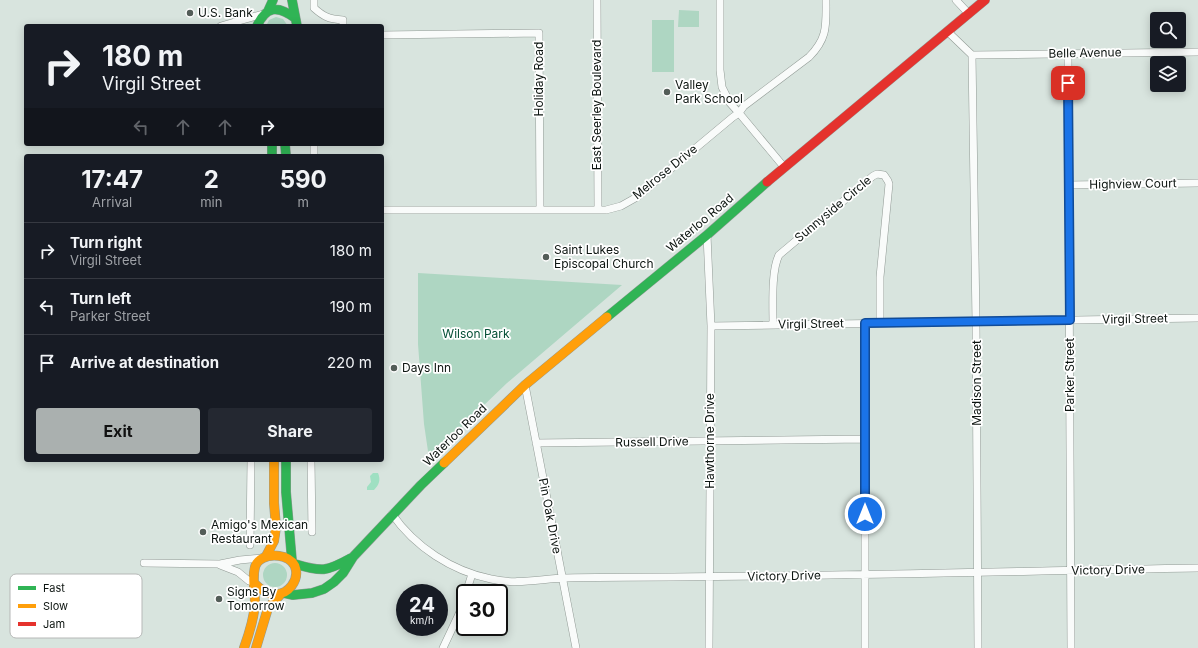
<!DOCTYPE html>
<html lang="en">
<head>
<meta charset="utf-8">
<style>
  body { margin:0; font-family:Inter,sans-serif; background:#242831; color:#f1f3f6; height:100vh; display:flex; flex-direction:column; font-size:15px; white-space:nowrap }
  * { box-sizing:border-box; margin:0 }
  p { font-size:13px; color:#9ea1a6 }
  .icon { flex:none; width:22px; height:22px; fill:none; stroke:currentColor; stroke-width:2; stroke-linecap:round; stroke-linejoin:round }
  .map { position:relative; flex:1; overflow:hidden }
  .panel { position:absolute; left:24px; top:154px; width:360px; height:308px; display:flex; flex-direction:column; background:#171b24; border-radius:4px; box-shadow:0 2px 10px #0003 }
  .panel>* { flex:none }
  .banner { position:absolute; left:24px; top:24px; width:360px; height:122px; border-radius:4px; box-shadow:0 2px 10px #0003; background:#171b24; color:#f1f3f6; overflow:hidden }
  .tools { position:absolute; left:1150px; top:12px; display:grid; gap:8px }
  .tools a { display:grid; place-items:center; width:36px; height:36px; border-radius:4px; background:#171b24; box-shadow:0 2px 10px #0003; font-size:20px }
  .speed { position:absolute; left:396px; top:584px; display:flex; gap:8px; font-size:20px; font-weight:700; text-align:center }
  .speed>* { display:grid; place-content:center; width:52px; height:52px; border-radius:50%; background:#171b24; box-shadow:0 2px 10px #0003; line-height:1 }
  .speed small { font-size:10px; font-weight:400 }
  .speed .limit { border:2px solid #111; border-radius:6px; background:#fff; color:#111 }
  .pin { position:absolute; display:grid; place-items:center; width:34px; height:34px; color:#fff; margin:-17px; border-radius:8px; box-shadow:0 2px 6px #0006 }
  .me { position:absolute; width:44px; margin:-22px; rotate:0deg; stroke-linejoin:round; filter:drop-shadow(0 0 3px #0008) }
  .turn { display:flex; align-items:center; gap:14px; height:84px; padding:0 12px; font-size:18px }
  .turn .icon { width:52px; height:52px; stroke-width:2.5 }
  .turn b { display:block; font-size:28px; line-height:34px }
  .lanes { display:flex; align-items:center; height:38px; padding:0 12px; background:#0003; justify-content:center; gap:20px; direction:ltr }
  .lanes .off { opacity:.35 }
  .eta { display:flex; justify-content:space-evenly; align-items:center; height:68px; text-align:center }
  .eta b { font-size:24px; font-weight:700; line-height:28px }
  .primary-button { display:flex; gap:8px; margin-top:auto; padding:8px 12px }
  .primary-button a { flex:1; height:46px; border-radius:4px; background:#aab0af; color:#111; font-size:16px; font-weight:700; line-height:46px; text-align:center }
  .primary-button a+a { background:#242831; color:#f1f3f6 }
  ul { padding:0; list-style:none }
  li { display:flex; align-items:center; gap:12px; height:56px; padding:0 12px; border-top:1px solid #363941 }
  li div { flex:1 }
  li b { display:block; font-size:15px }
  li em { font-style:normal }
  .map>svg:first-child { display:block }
</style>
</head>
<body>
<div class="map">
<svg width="1198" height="648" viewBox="0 0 1198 648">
  <rect width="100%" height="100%" fill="#d8e4de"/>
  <!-- green -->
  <path fill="#aed6c2" d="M679 10 699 11V27H678Z
    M276 17 283 19 288 26H266L269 20Z
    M652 20H674V72H652Z
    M418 273 622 285 507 383 429 458 424 424 418 344Z
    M263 575a12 12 0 1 1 24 0a12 12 0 1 1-24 0Z"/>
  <!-- water -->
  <path fill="#9fe0c2" d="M373 473H378C381 480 379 485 374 490H367V487L371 482 370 476Z"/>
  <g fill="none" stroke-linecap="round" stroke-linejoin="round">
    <!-- street casing -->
    <g stroke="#919a95" stroke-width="8">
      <path id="street" d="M314 0V8C324 17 329 19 343 20V26
        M597 0 598 210
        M720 0V70L722 87 730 103 739 113 784 167
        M956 0 969 14
        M221 26 263 14
        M948 32 972 55 976 322 978 648
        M382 35 539 33 540 210
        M1068 54 1071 648
        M972 55 1198 52
        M314 156V144
        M1069 185 1198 183
        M382 210H606L621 206 637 197 733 117 739 113 744 106 809 57C828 38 826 25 826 0
        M707 235 711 326 709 648
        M865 323V648
        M773 325C773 306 771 270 779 255L873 176 877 174 884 175 888 181 889 184 880 277V323
        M711 326 1198 318
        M525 385 576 648
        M536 443 865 439
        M311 460 312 532
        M392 514C415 547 452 571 491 579 516 585 540 579 565 578 601 577 637 577 673 577 848 576 1023 571 1198 568
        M250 545 251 460
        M144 563 220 564 240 560 262 558
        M220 565 238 572 249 581 255 583
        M466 593 472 574
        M443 648 459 614 465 597"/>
    </g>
    <!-- fast casing -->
    <g stroke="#919a95" stroke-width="10">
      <path id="fast" d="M292 0 297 26
        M268 11 273 0
        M257 26C266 6 278 5 295 18
        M272 144V156
        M285 144 286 156
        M607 317 707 235 767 182
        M286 460V492L292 561
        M295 564C322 572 326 572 351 558
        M284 593 293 595 312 593 324 589 334 582 343 573 353 557 421 485 444 463"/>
    </g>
    <!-- slow casing -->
    <g stroke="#919a95" stroke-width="10">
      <path id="slow" d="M444 463 525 385 607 317
        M266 556 274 541 276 527 274 503V460
        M244 648C249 634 254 619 255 603 255 592 252 578 255 567 256 563 259 560 263 558 269 555 277 555 284 557 313 567 285 615 255 584
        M256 648 268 608 280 595"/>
    </g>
    <!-- jam casing -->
    <g stroke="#919a95" stroke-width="10">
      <path id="jam" d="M767 182 985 0"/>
    </g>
    <!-- street -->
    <use href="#street" stroke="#f9fbfa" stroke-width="7"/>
    <!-- fast -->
    <use href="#fast" stroke="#30b455" stroke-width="9"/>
    <!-- slow -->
    <use href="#slow" stroke="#ff9f0a" stroke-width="9"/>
    <!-- jam -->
    <use href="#jam" stroke="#e5322d" stroke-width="9"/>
  </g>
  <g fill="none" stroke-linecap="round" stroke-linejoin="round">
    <!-- route casing -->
    <g stroke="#114b97" stroke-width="10">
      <path id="route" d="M865 514V323L1070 320 1068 83"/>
    </g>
    <!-- route -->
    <use href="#route" stroke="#1a73e8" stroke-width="7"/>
  </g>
  <!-- markers -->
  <g fill="#535d58" stroke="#fff" stroke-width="1.5">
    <circle cx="190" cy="13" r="4"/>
    <circle cx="667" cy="92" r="4"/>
    <circle cx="546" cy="257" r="4"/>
    <circle cx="394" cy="368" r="4"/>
    <circle cx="203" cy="532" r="4"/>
    <circle cx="219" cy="599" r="4"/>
  </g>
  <g text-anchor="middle" stroke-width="3.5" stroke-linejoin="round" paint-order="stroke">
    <!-- poi labels -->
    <g font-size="12" fill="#0c1410" stroke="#fff" text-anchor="start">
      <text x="198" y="17">U.S. Bank</text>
      <text x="675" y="89">Valley<tspan x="675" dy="14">Park School</tspan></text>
      <text x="554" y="254">Saint Lukes<tspan x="554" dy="14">Episcopal Church</tspan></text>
      <text x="402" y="372">Days Inn</text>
      <text x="211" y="529">Amigo's Mexican<tspan x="211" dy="14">Restaurant</tspan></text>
      <text x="227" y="596">Signs By<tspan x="227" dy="14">Tomorrow</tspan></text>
    </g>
    <!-- street labels -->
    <g font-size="12" fill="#0c1410" stroke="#fff">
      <text transform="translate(1085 53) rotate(-1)" y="4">Belle Avenue</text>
      <text transform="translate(539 79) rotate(-90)" y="4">Holiday Road</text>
      <text transform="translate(597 105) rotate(-90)" y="4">East Seerley Boulevard</text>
      <text transform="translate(665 172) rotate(-39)" y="4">Melrose Drive</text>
      <text transform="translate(1133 184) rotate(-1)" y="4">Highview Court</text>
      <text transform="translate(833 209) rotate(-40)" y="4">Sunnyside Circle</text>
      <text transform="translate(700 223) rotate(-40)" y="4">Waterloo Road</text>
      <text transform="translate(1135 319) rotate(-1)" y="4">Virgil Street</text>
      <text transform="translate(811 324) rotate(-1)" y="4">Virgil Street</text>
      <text transform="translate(1070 375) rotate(-90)" y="4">Parker Street</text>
      <text transform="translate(977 383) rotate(-90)" y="4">Madison Street</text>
      <text transform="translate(455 435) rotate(-44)" y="4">Waterloo Road</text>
      <text transform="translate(710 441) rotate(-90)" y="4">Hawthorne Drive</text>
      <text transform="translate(652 442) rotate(-1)" y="4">Russell Drive</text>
      <text transform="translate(550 516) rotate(79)" y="4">Pin Oak Drive</text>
      <text transform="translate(1108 570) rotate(-1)" y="4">Victory Drive</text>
      <text transform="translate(784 576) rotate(-1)" y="4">Victory Drive</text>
    </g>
    <!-- park labels -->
    <g font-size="12" fill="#044f35" stroke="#fff">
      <text x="476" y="338">Wilson Park</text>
    </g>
  </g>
  <!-- legend -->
  <rect x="10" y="574" width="132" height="64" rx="6" fill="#fff" stroke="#b6b8b7" stroke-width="1"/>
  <rect x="18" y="586" width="18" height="4" fill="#30b455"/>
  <rect x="18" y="604" width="18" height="4" fill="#ff9f0a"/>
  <rect x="18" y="622" width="18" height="4" fill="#e5322d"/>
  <g font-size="11" fill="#0c1410">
    <text x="43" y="592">Fast</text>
    <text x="43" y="610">Slow</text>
    <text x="43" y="628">Jam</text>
  </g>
</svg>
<div class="tools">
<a><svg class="icon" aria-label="search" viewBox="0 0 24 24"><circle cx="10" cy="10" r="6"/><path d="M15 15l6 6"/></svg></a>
<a><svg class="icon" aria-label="layers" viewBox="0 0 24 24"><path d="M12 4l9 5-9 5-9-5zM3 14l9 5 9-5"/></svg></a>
</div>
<div class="speed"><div>24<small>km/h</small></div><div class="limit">30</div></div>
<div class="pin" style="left:1068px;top:83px;background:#d93025"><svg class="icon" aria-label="arrive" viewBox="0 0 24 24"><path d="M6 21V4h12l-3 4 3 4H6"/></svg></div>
<svg class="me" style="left:865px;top:514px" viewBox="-20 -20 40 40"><circle r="17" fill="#1a73e8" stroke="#fff" stroke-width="3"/><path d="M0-11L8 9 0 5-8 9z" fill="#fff"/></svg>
<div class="banner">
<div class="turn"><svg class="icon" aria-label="right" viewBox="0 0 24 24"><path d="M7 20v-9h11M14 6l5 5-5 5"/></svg><div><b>180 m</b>Virgil Street</div></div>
<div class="lanes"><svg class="icon off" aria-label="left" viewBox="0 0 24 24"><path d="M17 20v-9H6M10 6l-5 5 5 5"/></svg><svg class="icon off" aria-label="ahead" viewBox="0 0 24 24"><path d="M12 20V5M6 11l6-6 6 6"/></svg><svg class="icon off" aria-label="ahead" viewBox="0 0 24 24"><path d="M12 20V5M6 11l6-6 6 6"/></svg><svg class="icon" aria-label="right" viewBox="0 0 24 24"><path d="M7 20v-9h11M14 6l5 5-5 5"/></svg></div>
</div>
<section class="panel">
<div class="eta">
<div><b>17:47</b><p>Arrival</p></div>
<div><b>2</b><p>min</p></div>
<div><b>590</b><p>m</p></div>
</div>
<ul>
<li><svg class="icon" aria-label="right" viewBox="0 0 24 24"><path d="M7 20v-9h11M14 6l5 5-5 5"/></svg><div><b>Turn right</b><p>Virgil Street</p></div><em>180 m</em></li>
<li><svg class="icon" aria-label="left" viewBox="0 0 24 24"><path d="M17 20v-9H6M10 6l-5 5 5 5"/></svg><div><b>Turn left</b><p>Parker Street</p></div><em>190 m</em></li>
<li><svg class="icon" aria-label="arrive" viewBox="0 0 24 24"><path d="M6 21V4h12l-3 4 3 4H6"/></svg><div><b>Arrive at destination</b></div><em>220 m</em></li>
</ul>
<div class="primary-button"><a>Exit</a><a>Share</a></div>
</section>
</div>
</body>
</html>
